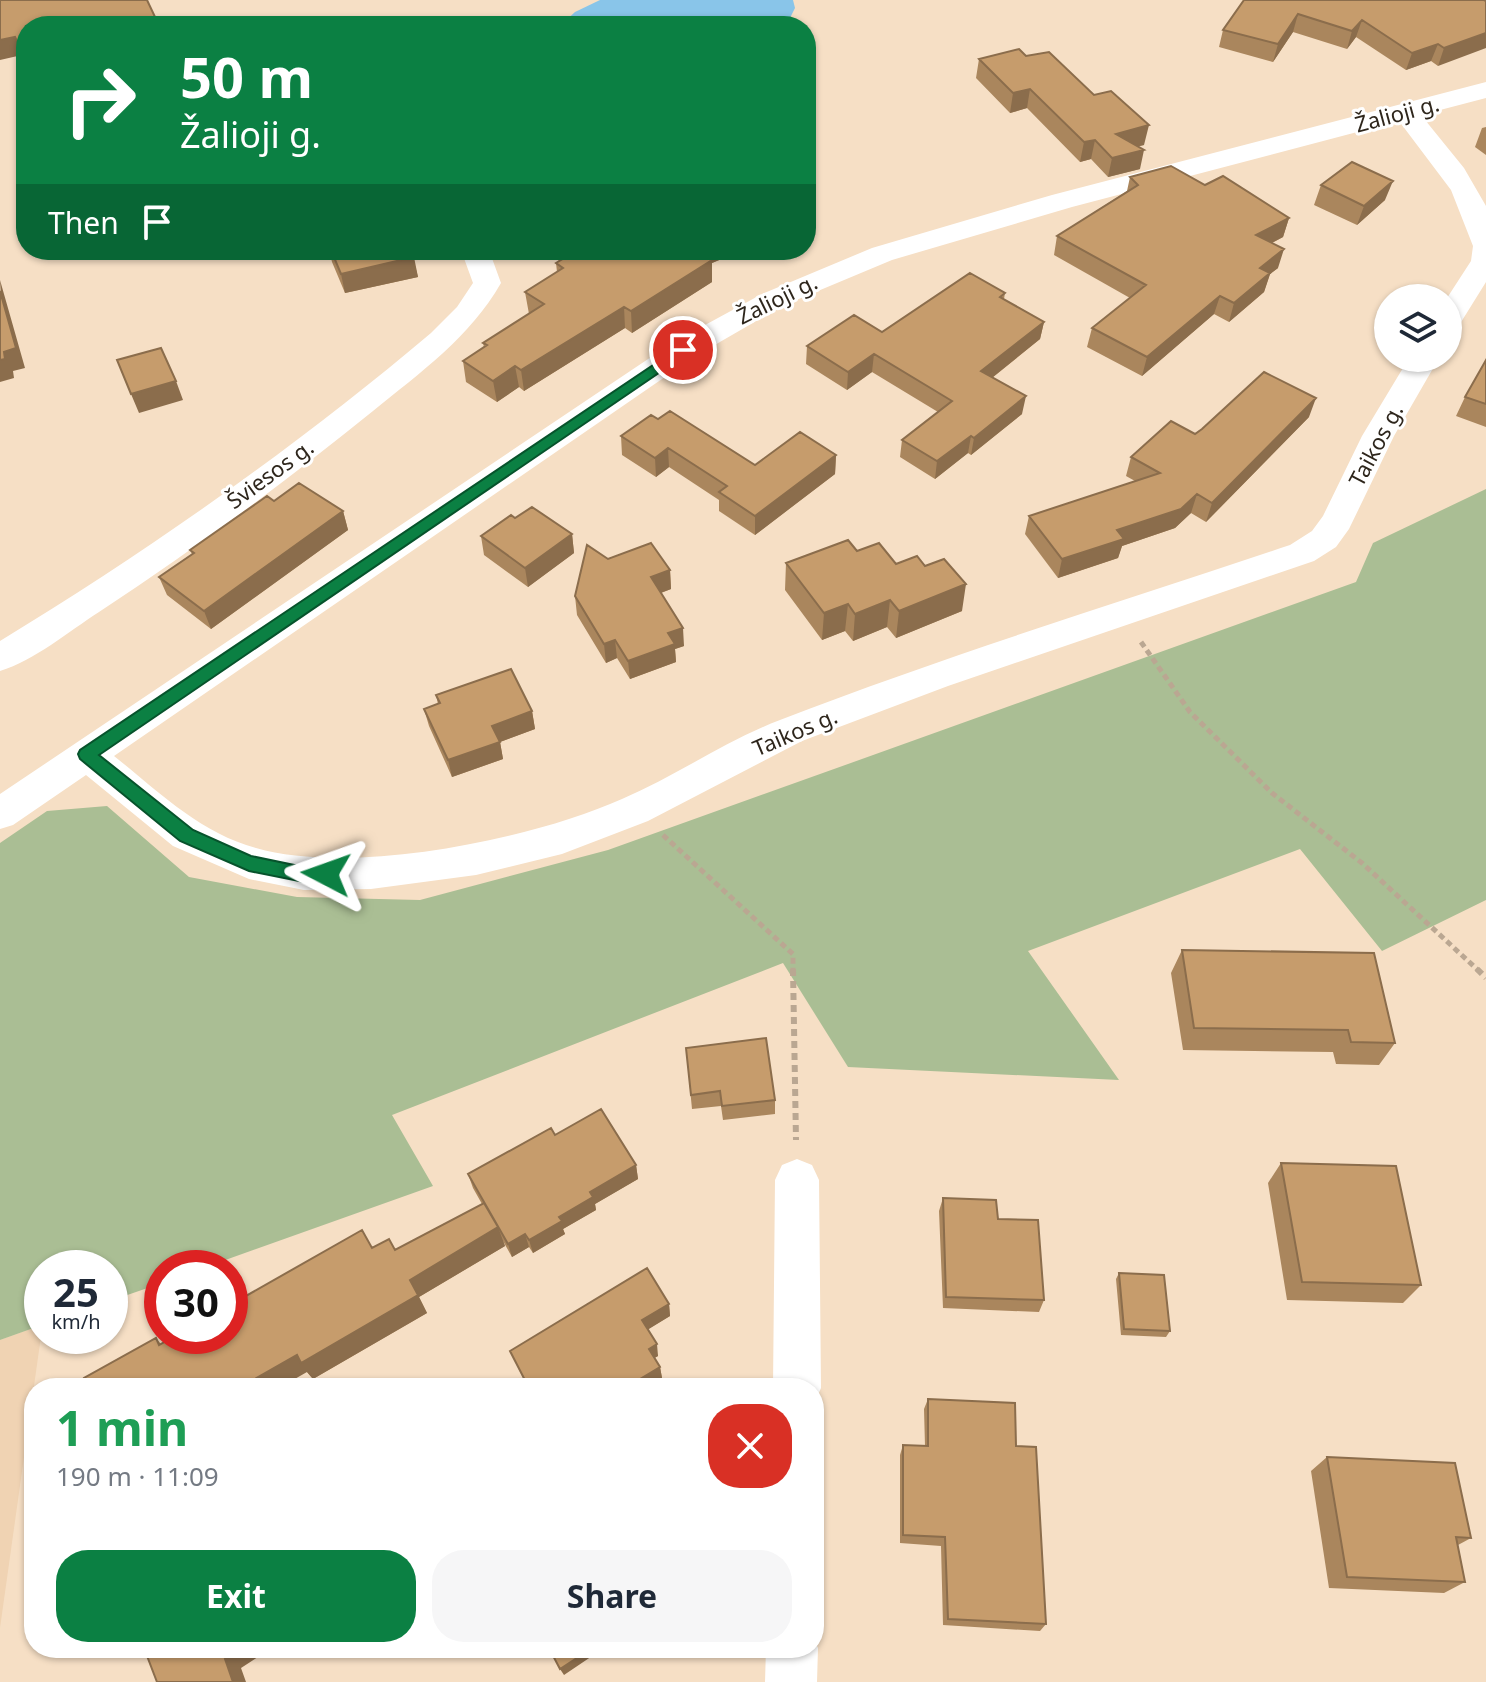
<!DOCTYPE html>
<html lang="en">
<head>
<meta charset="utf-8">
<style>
  body { margin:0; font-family:"Noto Sans",sans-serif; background:#f6f6f7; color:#1f2937; height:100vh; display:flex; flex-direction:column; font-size:30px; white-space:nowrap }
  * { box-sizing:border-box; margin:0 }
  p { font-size:26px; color:#747a83 }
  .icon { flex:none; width:44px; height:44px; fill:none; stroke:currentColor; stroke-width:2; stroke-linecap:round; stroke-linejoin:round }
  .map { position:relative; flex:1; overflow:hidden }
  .details { position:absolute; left:24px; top:1378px; width:800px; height:280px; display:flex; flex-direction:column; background:#fff; border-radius:32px; box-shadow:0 2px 6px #0004 }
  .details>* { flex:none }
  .hud { position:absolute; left:16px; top:16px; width:800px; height:244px; border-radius:32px; box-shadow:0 2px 6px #0004; background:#0b8043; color:#fff; overflow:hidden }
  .controls { position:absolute; left:1374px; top:284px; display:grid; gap:16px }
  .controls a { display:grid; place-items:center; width:88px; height:88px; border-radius:50%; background:#fff; box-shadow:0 2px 6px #0004; font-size:40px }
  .speed { position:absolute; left:24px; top:1250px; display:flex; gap:16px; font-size:40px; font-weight:700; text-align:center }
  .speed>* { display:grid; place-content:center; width:104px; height:104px; border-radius:50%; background:#fff; box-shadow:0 2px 6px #0004; line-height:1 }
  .speed small { font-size:20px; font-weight:400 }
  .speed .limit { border:12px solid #d22; background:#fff; color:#111 }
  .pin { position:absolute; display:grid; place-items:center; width:68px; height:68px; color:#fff; margin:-34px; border:4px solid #fff; border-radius:50%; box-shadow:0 2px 8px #0007 }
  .me { position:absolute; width:88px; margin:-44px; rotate:274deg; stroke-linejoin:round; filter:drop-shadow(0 0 6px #0008) }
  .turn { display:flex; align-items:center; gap:28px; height:168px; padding:0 32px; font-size:36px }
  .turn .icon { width:104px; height:104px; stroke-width:2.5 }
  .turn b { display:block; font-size:56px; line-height:68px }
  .then { display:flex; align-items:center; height:76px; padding:0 32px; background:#0003; gap:16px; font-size:30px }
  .round { display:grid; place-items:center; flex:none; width:84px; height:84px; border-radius:32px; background:#f6f6f7 }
  .overview { display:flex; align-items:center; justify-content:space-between; height:136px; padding:0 32px }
  h1 { font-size:48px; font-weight:700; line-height:60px; color:#1e9e55 }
  .primary-button { display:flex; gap:16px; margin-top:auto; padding:16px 32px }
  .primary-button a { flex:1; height:92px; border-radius:32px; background:#0b8043; color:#fff; font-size:32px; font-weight:700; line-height:92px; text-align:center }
  .primary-button a+a { background:#f6f6f7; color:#1f2937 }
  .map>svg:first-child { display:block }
</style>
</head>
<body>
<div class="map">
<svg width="1486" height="1682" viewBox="0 0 1486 1682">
  <rect width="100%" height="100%" fill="#f6dfc5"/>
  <!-- built -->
  <path fill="#f0d3b3" d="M42 1325V1329L0 1628V1340Z"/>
  <!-- green -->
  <path fill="#aabe94" d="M1486 489V900L1382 951 1300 849 1028 951 1119 1080 848 1067 783 963 392 1115 433 1186 203 1268H162V1283L110 1301V1268H42V1325L0 1340V843L47 811 107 806 189 877 297 897 420 900 608 850 1356 582 1373 543Z"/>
  <!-- water -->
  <path fill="#89c5e9" d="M600 0H793L795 8 786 26H560L575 12Z"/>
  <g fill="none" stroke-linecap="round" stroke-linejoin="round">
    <!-- path-far1 -->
    <path stroke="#baa792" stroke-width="5" stroke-dasharray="6 4" stroke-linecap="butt" d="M1141 642 1190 712 1272 793 1362 863 1479 971
      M663 835 793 954V971"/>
    <!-- path -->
    <path stroke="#baa792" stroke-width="6" stroke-dasharray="7 5" stroke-linecap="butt" d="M793 969 796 1140
      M1477 969 1486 978"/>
    <!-- minor -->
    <path fill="#fff" fill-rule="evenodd" d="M1486 82V98L1421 115 1464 168 1486 206V282L1458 327 1448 329 1447 298 1471 261 1473 246 1451 190 1399 121 1072 207 892 260 782 306 694 357 114 756C158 791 200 833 256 848 353 876 530 840 622 799 676 776 725 741 780 720 948 655 1120 602 1290 545L1312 531 1323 516 1362 436 1409 358H1439L1394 436 1349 529 1336 547 1314 561 948 686 802 741 648 821 562 854 476 875 371 889 304 890 249 879 173 846 86 775 13 825 0 829V794L672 343 762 294 872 248 1052 195Z
      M461 250H489L501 283C470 337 421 372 373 411 285 482 194 550 99 612 68 632 35 660 0 671V641C151 549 296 447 431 333L457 307 473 283Z
      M797 1159 812 1165 819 1180 821 1388 814 1404V1388H773L775 1180 782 1165Z
      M814 1639 818 1648 817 1682H765L766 1648H814Z"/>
  </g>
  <!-- wall -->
  <path fill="#aa865d" d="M1244 0H1484L1438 66 1431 61 1406 70 1356 37 1347 49 1293 32 1273 62 1219 47 1223 30Z
    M1026 56 1144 145 1138 146 1140 169 1108 177 1091 159 1080 162 1027 108 1010 113 976 78 979 59Z
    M1486 127V155L1475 147 1482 128Z
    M1130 177 1205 185 1289 218 1283 237 1272 243 1278 268 1270 274 1264 292 1229 322 1214 314 1142 376 1087 347 1092 328 1130 298 1054 255 1057 236 1127 191Z
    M1321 185 1385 200 1357 225 1314 205Z
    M329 250H411L418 277 345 293 332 262Z
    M550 250H743L712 263V282L632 333 625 328 524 391 519 387 497 402 466 382 463 361 484 347 483 343 529 314 525 292 557 272 556 263 559 261Z
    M1005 293 1004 299 1044 322 1040 339 992 378 1022 414 971 455 968 453 935 479 900 457 902 440 938 412 872 372 847 390 806 364 807 346 882 332Z
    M1486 360V427L1456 416 1465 397Z
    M1309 417 1206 522 1191 513 1175 528 1122 546 1118 558 1058 578 1025 534 1029 516 1135 481 1126 476 1131 457 1195 434Z
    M658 419 755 465 836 455 835 474 755 535 719 511V500L669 467 656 477 622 455 621 436Z
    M274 501 343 511 348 530 211 629 167 595 159 577 192 554 190 550Z
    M515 518 572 534 574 553 528 587 484 555 481 536Z
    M857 551 896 564 962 611 896 638 887 627 853 641 845 631 822 640 785 590 786 563Z
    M608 559 670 570 671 589 661 593 684 646 675 649 676 662 630 679 617 658 606 663 577 615 575 596Z
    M436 695 532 711 535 729 500 742 503 759 452 777 429 726 424 709 438 704Z
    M1182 950 1395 1043 1379 1065 1336 1064 1333 1052 1183 1050 1171 973Z
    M686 1048 775 1100V1114L723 1120 721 1106 692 1109Z
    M555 1135 636 1165 638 1179 595 1204 596 1210 563 1229 565 1234 533 1253 529 1247 512 1257 503 1241 505 1246 419 1297 427 1313 313 1379 307 1372 84 1378 156 1338 161 1344 372 1248 395 1250 482 1204 473 1188 468 1174Z
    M1281 1163 1421 1285 1403 1303 1287 1300 1268 1183Z
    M943 1198 998 1219 1044 1300 1039 1312 943 1308 939 1211Z
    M1119 1273 1170 1331 1166 1337 1121 1335 1116 1279Z
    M669 1304 670 1316 648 1329 658 1356 654 1358 660 1367 662 1378 645 1388H528L510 1351Z
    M928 1399 1016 1446 1046 1624 1040 1631 943 1625 941 1546 900 1543V1455L903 1445 925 1446 924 1409Z
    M1327 1457 1471 1538 1458 1545 1465 1582 1444 1593 1329 1588 1311 1471Z"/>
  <!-- shaded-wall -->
  <path fill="#8b6d4c" d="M1298 14 1293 32 1273 62 1278 44Z
    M156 19 158 26H122Z
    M1362 20 1356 37 1347 49 1352 31Z
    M1486 33V48L1438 66 1444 48Z
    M15 37 22 55 0 60V40Z
    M1438 44 1431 61 1406 70 1412 53Z
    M26 46V65L20 48Z
    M1030 89 1027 108 1010 113 1013 93Z
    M1149 125 1144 145 1112 153 1116 134Z
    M1095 140 1091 159 1080 162 1084 142Z
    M1144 150 1140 169 1108 177 1112 158Z
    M1393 181 1385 200 1357 225 1364 206Z
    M1289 218 1283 237 1250 254 1256 235Z
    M1284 249 1278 268 1270 274 1264 292 1229 322 1234 303 1260 268Z
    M694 250H743L712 263V282L632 333 631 311Z
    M414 257 418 277 345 293 341 274Z
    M0 280 25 368 13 371 14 378 0 382V360L4 352Z
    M1220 296 1214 314 1142 376 1147 357Z
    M624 307 625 328 524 391 521 370Z
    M1044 322 1040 339 978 389 981 371Z
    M874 354 872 372 847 390 848 372Z
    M515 366 519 387 497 402 493 381Z
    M176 381 183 400 139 413 131 394Z
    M1026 396 1022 414 971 455 974 438Z
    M1316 398 1309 417 1206 522 1212 503Z
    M971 436 968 453 935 479 937 461Z
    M668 448 669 467 656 477 655 458Z
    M836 455 835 474 755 535V516Z
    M1197 494 1191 513 1175 528 1122 546 1118 558 1058 578 1062 559 1117 530Z
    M343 511 348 530 211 629 204 611Z
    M572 534 574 553 528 587 525 568Z
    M670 570 671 589 652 596 651 577Z
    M966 584 962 611 896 638 899 611Z
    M890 600 887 627 853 641 855 614Z
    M848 604 845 631 822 640 824 613Z
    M683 628 684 646 675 649 676 662 630 679 628 661 668 633Z
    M615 640 617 658 606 663 604 644Z
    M532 711 535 729 500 742 503 759 452 777 448 760 492 726Z
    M636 1165 638 1179 595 1204 596 1210 563 1229 565 1234 533 1253 529 1240 590 1192Z
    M498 1227 505 1246 419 1297 427 1313 313 1379 307 1372 279 1388H239L410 1280Z
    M525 1234 529 1247 512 1257 508 1244Z
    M669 1304 670 1316 644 1332 642 1320Z
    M657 1344 658 1356 651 1360 649 1349Z
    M660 1367 662 1378 645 1388H633L632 1384Z
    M243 1648H272L241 1668 246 1682H233L225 1659Z
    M592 1648H604L564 1675 560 1669Z"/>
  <!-- building -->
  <path fill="#c69c6c" stroke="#8b6d4c" stroke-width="2" d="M0 0H147L156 19 122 26H26V46L20 48 15 37 0 40Z
    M1244 0H1484L1486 1V33L1444 48 1438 44 1412 53 1362 20 1352 31 1298 14 1278 44 1223 30Z
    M1019 49 1026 56 1049 52 1094 95 1111 91 1149 125 1116 134 1144 150 1112 158 1095 140 1084 142 1030 89 1013 93 979 59Z
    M1352 162 1393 181 1364 206 1321 185Z
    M1171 166 1205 185 1223 176 1289 218 1256 235 1284 249 1260 268 1270 273 1234 303 1220 296 1147 357 1092 328 1146 285 1057 236 1138 185 1130 177Z
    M331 250H411L414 257 341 274Z
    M567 250H695L712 260 631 311 624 307 521 370 515 366 493 381 463 361 487 345 483 343 544 304 525 292 563 268 556 263 571 254Z
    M970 273 1005 293 1000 297 1044 322 981 371 1026 396 974 438 971 436 937 461 902 440 952 401 874 354 848 372 807 346 854 315 882 332Z
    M0 291 16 348 4 352 5 359 0 360Z
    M161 348 176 381 131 394 117 360Z
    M1486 360V404L1465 397Z
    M1264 372 1316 398 1212 503 1197 494 1181 509 1117 530 1124 539 1062 559 1029 516 1160 473 1131 457 1171 421 1195 434 1202 429Z
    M670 411 755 465 800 432 836 455 755 516 719 492 727 486 668 448 655 458 621 436 651 415 658 419Z
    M299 483 343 511 204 611 159 577 194 553 190 550 267 496 274 501Z
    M532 507 572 534 525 568 481 536 511 515 515 518Z
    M848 540 857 551 879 543 896 564 917 556 925 566 944 559 966 584 899 611 890 600 855 614 848 604 824 613 786 563Z
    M651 543 670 570 651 577 683 628 668 633 675 644 628 661 615 640 604 644 575 596 587 545 608 559Z
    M511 669 532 711 492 726 500 742 448 760 424 709 440 703 436 695Z
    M1182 950 1374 953 1395 1043 1351 1042 1348 1030 1194 1028Z
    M766 1038 775 1100 722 1106 720 1091 691 1095 686 1048Z
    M601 1109 636 1165 590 1192 593 1197 559 1217 562 1221 529 1240 525 1234 508 1244 468 1174 551 1128 555 1135Z
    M1281 1163 1396 1166 1421 1285 1302 1282Z
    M943 1198 996 1200 998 1219 1038 1220 1044 1300 946 1297Z
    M484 1203 498 1227 410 1280 418 1295 301 1363 297 1355 239 1388H88L84 1378 156 1338 159 1345 175 1336H230V1305L362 1230 372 1248 389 1239 395 1250Z
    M647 1268 669 1304 642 1320 657 1344 649 1349 660 1367 632 1384 634 1388H529L510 1351Z
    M1119 1273 1164 1275 1170 1331 1124 1329Z
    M928 1399 1015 1403 1016 1446 1036 1447 1046 1624 948 1619 945 1537 903 1535V1445L928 1446Z
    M1327 1457 1455 1463 1471 1538 1456 1537 1465 1582 1347 1577Z
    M144 1648H243L225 1659 233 1682H157Z
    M549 1648H592L560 1669Z"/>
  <!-- route -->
  <path fill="#0b8043" stroke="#07532c" stroke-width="2" d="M683 345 690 350 688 353 99 755 193 830 251 856 304 867 333 869 335 874 333 879 304 882 249 871 180 841 80 759 78 754 80 750Z"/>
  <g text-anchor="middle" stroke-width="6" stroke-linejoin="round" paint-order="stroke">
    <!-- street labels -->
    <g font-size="22" fill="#2e261c" stroke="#fff">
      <text transform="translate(1397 114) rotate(-15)" y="8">Žalioji g.</text>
      <text transform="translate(777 299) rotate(-26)" y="8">Žalioji g.</text>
      <text transform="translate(1376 445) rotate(-62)" y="8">Taikos g.</text>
      <text transform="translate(270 474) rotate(-36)" y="8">Šviesos g.</text>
      <text transform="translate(795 732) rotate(-23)" y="8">Taikos g.</text>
    </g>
  </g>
</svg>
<div class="controls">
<a><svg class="icon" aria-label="layers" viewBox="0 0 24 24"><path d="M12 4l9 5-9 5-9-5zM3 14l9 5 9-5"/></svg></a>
</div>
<div class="speed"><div>25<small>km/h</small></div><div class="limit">30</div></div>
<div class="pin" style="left:683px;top:350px;background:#d93025"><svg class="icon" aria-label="arrive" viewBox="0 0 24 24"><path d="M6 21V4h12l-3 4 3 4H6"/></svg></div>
<svg class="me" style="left:326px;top:874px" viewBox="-20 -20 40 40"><path d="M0-17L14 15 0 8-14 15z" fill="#0b8043" stroke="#fff" stroke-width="4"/></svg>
<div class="hud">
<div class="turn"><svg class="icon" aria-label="right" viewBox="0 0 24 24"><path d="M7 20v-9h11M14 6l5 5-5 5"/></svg><div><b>50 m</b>Žalioji g.</div></div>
<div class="then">Then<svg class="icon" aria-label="arrive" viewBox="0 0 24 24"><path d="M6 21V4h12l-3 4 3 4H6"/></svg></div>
</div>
<section class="details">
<div class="overview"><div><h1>1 min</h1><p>190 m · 11:09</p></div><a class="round" style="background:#d93025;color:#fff"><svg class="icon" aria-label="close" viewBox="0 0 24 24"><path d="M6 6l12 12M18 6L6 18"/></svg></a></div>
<div class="primary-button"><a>Exit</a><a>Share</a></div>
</section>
</div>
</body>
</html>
